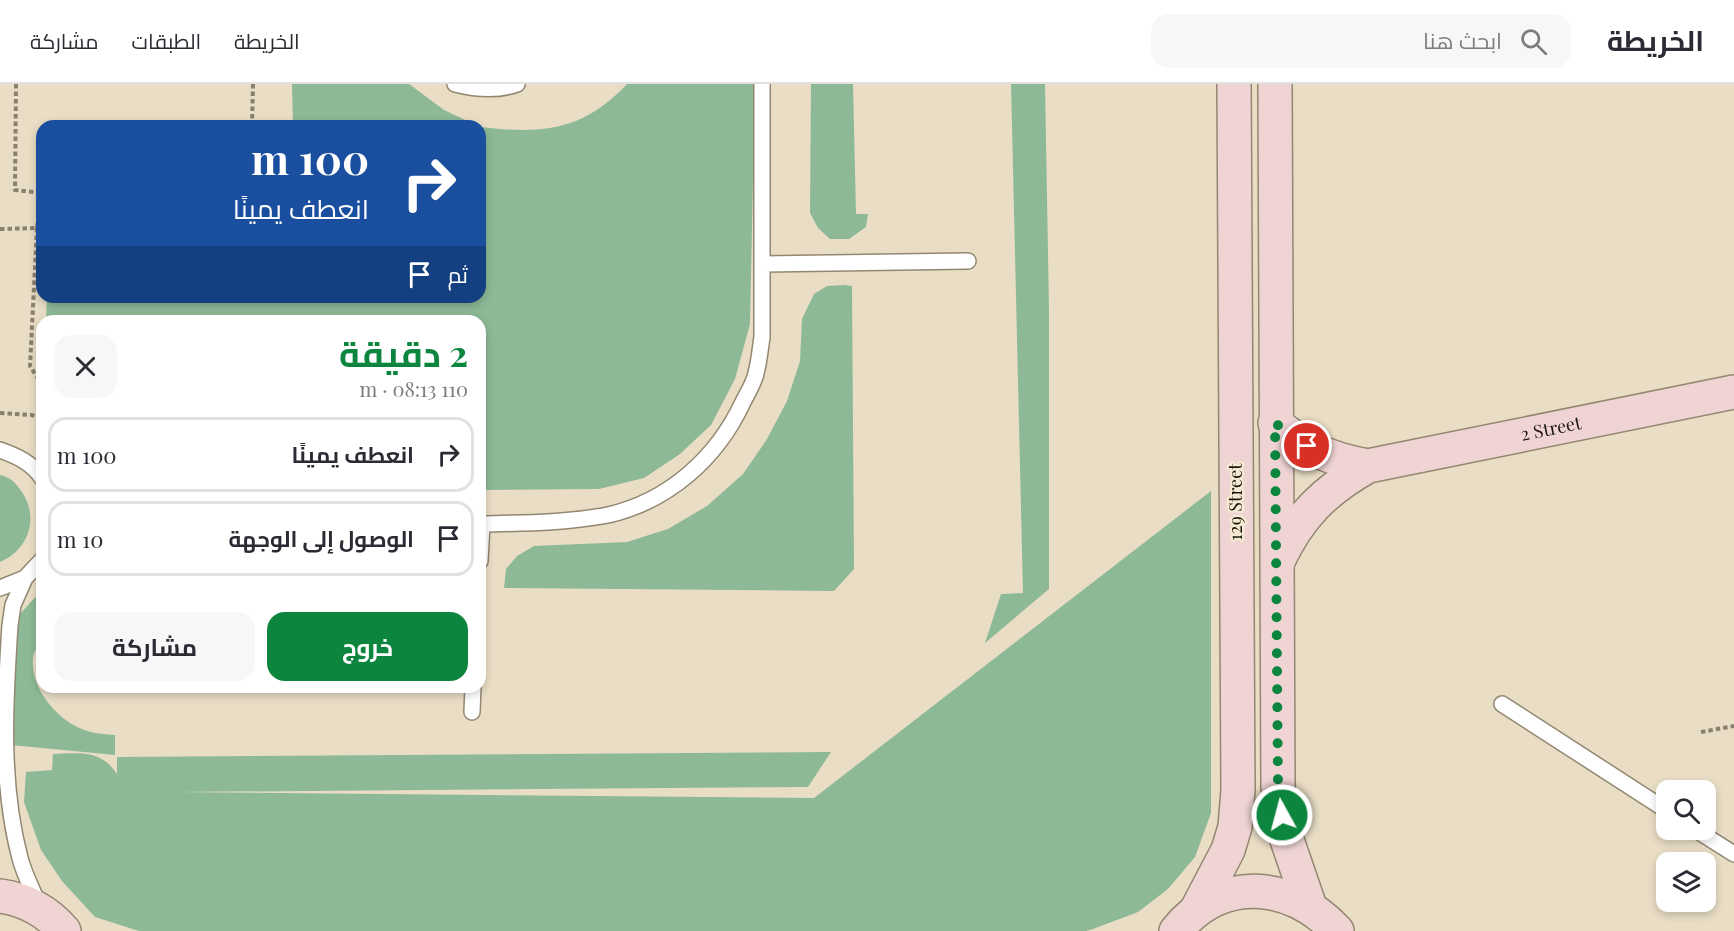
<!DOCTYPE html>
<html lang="ar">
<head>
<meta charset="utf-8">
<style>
  body { margin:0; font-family:"Playfair Display",Cairo,serif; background:#f7f7f7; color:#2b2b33; direction:rtl; height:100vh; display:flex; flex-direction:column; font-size:22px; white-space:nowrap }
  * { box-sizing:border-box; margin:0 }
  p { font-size:20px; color:#7c7c81 }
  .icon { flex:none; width:33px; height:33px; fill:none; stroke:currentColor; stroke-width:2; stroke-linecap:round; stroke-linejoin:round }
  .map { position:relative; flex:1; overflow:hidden; direction:ltr }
  .sheet { position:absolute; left:36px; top:231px; width:450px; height:378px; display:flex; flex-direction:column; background:#fff; border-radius:18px; box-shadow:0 3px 9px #0003; direction:rtl }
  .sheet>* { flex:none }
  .hud { position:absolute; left:36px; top:36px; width:450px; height:183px; border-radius:18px; box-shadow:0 3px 9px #0003; direction:rtl; background:#1a4fa0; color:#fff; overflow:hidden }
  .tools { position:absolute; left:1656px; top:696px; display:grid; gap:12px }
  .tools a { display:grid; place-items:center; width:60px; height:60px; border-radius:12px; background:#fff; box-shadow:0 3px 9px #0003; font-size:30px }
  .pin { position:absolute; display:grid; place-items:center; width:51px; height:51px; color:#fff; margin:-26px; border:3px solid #fff; border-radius:50%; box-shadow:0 2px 6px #0007 }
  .me { position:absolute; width:66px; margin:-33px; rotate:353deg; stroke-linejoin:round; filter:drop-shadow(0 0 4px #0008) }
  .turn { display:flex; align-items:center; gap:21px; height:126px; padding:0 18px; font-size:27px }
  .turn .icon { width:78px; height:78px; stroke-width:2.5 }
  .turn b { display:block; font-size:42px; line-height:51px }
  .then { display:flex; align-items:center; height:57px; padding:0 18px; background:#0003; gap:12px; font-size:22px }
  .round { display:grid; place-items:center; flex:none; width:63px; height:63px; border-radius:18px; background:#f7f7f7 }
  .head { display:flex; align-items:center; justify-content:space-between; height:102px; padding:0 18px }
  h1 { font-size:36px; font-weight:700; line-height:45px; color:#0c853f }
  .button { display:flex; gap:12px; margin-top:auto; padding:12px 18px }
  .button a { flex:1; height:69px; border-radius:18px; background:#0c853f; color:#fff; font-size:24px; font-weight:700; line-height:69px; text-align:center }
  .button a+a { background:#f7f7f7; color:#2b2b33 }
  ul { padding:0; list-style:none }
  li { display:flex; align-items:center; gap:18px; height:75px; margin:0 12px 9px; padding:0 6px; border:3px solid #e1e1e2; border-radius:18px }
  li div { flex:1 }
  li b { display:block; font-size:22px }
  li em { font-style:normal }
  header { display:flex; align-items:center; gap:36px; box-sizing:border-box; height:84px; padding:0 30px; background:#fff; border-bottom:2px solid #e1e1e2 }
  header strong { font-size:28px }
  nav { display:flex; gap:33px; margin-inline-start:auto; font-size:21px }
  .search { width:420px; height:54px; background:#f7f7f7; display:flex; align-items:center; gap:15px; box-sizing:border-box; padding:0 21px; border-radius:18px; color:#7c7c81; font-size:22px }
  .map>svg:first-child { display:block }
</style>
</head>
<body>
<header>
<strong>الخريطة</strong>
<div class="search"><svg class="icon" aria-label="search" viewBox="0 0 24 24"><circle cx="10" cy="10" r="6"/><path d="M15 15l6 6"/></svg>ابحث هنا</div>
<nav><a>الخريطة</a><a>الطبقات</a><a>مشاركة</a></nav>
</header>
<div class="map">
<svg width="1734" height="847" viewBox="0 0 1734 847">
  <rect width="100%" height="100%" fill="#e9ddc5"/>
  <!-- green -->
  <path fill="#8db996" d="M292 0H409L444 26 478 42H293Z
    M627 0H755L750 240 735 295 711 341 680 370 644 394 599 405 480 406V237H46L47 213H480V43C541 50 582 48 627 0Z
    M811 0H853L856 130H868L866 143 849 155H830L818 144 810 129Z
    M1011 0H1045L1049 227V505L985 559 1001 510 1023 509Z
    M844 201 852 202 854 485 834 507 504 504 506 485 517 472 534 462 627 458 668 445 707 422 743 390 767 355 787 317 800 277 802 235 814 210 827 202Z
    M0 391C9 393 14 397 19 404 40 430 31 465 0 478Z
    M1211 407V729L1195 773 1168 805 1138 828 1093 845 1086 847H139L95 833 62 797 41 766 24 718 26 688 52 686 53 670C79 669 101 665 117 690V673L831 668 808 703 175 708 814 714Z
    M42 506C42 519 45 541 42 553 40 560 34 566 33 574 30 605 58 638 87 647 96 650 106 650 115 651V671L11 661 19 531Z"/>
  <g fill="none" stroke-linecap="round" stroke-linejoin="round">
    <!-- lane casing -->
    <g stroke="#928771" stroke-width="18">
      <path id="lane" d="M455 0C475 5 498 7 517 0
        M763 180 968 177
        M0 366C17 372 32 379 42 394
        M480 440C522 439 567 439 608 431 669 417 717 374 743 318 747 310 752 302 755 293 759 280 760 266 762 253V0
        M480 477 482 440
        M25 494 13 521 10 541C5 618 0 699 20 774 24 790 32 805 39 821
        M0 504 25 494 42 476
        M1502 620 1666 726
        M472 628 473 603
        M1696 746 1734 770"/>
    </g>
    <!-- secondary casing -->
    <g stroke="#928771" stroke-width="36">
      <g id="secondary">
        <path d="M1275 0 1278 703 1286 753 1310 823"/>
        <path d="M1275 339C1305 364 1329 375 1368 382"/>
        <path id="s1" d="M1278 477C1299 432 1324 407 1368 382L1734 308"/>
        <path d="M0 812C25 815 48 828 64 847"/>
        <path d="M1196 827 1228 766 1235 743 1238 706 1234 0"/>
        <path d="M1176 847C1221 791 1291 797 1337 847"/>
      </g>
    </g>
    <!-- path -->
    <path stroke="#898170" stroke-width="4" stroke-dasharray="4.5 3" stroke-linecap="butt" d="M16 0 15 106 42 109
      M252 42 253 0
      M37 144 30 282 42 301
      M0 145 37 144 41 109
      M0 329 32 331 42 336
      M1701 648 1734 642"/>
    <!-- lane -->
    <use href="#lane" stroke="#fff" stroke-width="15"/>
    <!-- secondary -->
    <use href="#secondary" stroke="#f0d4d4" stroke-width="33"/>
  </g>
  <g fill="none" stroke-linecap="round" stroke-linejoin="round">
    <!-- route -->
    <path stroke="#0c853f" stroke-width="10" stroke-dasharray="0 18" d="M1282 731 1278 703 1275 339 1307 362"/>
  </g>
  <g text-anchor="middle" stroke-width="4.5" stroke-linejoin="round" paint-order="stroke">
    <!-- street labels -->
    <g font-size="18" fill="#1a160d" stroke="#f6ead2">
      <text dy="6" stroke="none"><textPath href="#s1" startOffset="320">2 Street</textPath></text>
      <text transform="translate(1236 418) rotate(-90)" y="6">129 Street</text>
    </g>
  </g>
</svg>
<div class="tools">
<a><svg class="icon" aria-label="search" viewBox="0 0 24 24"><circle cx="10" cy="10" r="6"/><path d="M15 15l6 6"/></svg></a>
<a><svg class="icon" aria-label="layers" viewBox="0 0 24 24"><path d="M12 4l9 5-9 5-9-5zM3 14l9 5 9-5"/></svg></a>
</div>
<div class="pin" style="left:1307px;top:362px;background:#d93025"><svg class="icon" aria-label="arrive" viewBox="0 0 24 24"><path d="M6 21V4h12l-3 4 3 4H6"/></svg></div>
<svg class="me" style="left:1282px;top:731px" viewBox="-20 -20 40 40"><circle r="17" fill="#0c853f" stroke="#fff" stroke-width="3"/><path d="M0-11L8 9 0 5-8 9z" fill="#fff"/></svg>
<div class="hud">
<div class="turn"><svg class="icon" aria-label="right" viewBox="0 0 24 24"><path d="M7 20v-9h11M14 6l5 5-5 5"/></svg><div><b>100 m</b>انعطف يمينًا</div></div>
<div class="then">ثم<svg class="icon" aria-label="arrive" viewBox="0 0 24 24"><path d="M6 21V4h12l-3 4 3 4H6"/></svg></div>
</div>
<section class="sheet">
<div class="head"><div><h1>2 دقيقة</h1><p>110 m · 08:13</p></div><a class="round"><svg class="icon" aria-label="close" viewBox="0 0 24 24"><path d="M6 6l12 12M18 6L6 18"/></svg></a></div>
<ul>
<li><svg class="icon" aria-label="right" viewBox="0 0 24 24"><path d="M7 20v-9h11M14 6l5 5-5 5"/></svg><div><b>انعطف يمينًا</b></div><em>100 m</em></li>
<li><svg class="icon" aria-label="arrive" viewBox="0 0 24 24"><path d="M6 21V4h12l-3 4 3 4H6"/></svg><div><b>الوصول إلى الوجهة</b></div><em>10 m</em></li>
</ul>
<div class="button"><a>خروج</a><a>مشاركة</a></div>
</section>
</div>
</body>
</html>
